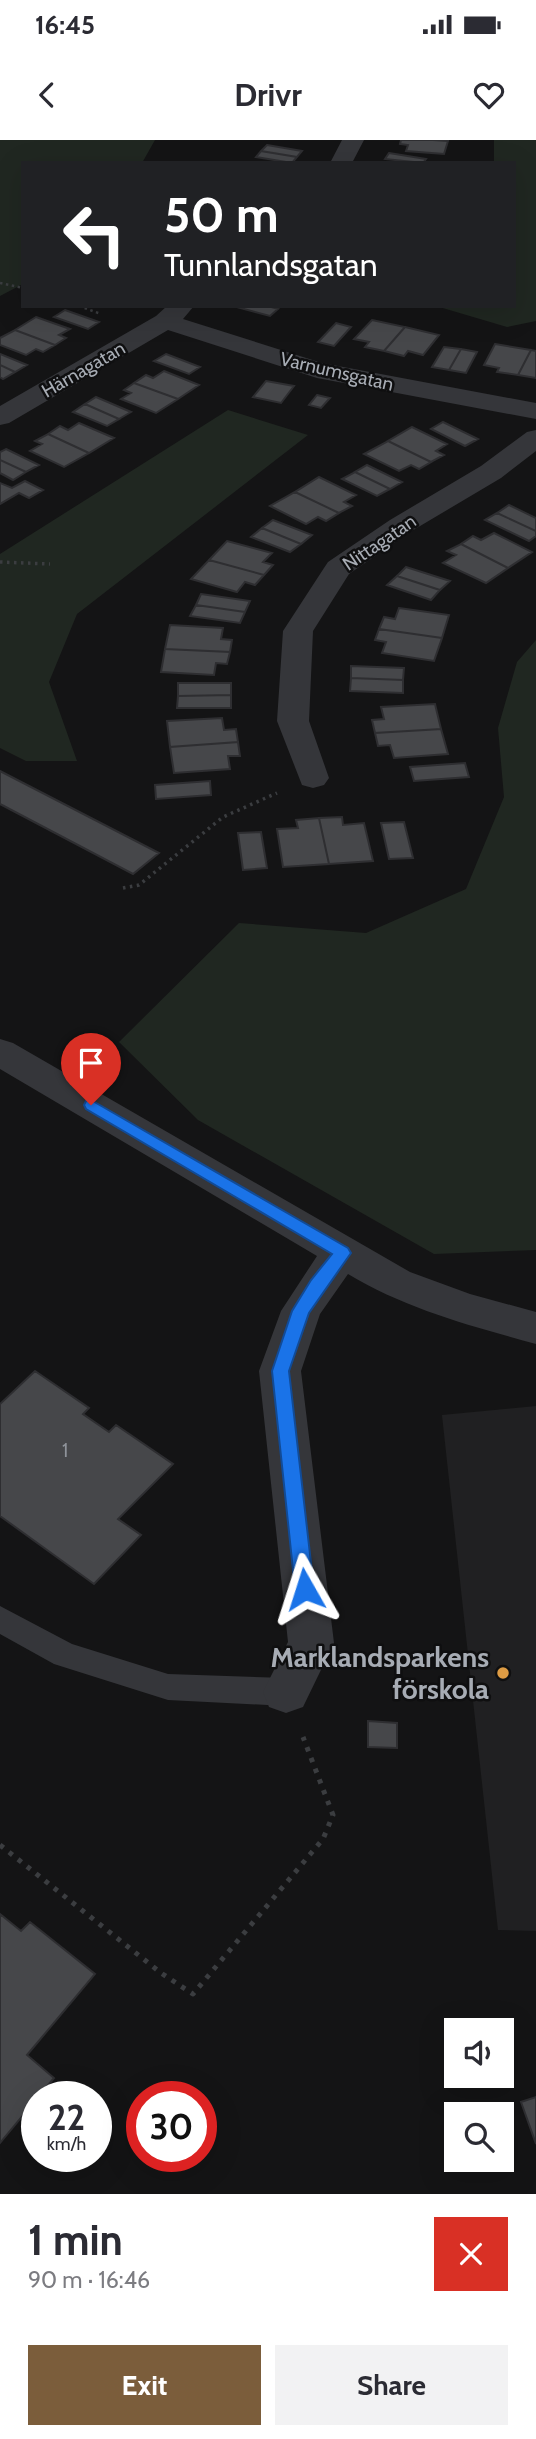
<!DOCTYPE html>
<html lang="en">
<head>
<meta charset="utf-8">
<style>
  body { margin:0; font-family:Cabin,sans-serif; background:#f2f2f3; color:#2b2b33; height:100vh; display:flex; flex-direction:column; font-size:26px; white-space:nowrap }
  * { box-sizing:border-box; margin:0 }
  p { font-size:23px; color:#7c7c81 }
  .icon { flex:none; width:38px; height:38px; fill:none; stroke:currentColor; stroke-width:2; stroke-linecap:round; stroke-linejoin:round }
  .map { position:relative; height:2054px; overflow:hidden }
  .sheet { display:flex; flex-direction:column; background:#fff; flex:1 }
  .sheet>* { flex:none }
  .guide { position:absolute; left:21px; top:21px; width:495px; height:147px; border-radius:0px; box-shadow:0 7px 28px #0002; background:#202124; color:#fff; overflow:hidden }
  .fabs { position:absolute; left:444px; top:1878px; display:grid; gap:14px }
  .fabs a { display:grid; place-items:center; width:70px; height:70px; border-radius:0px; background:#fff; box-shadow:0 7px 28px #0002; font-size:35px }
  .speed { position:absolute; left:21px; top:1941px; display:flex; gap:14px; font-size:35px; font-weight:700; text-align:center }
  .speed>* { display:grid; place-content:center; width:91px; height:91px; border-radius:50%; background:#fff; box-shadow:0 7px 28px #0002; line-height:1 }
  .speed small { font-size:18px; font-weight:400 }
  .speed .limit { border:10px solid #d22; background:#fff; color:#111 }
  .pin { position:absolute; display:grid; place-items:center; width:60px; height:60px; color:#fff; margin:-72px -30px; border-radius:50% 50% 50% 0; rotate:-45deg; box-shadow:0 0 7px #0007 }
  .pin .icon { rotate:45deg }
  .me { position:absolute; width:77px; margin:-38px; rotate:354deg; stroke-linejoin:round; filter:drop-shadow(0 0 5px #0008) }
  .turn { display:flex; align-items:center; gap:24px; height:147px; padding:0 28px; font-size:32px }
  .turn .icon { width:91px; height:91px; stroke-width:2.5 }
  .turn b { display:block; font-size:49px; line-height:60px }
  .round { display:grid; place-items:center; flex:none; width:74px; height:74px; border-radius:0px; background:#f2f2f3 }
  .headline { display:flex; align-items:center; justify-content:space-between; height:119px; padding:0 28px }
  h1 { font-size:42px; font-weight:700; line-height:52px }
  .primary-button { display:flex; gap:14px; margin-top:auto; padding:14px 28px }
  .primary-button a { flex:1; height:80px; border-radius:0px; background:#7b5d3b; color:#fff; font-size:28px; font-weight:700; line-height:80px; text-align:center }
  .primary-button a+a { background:#f2f2f3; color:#2b2b33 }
  .status { display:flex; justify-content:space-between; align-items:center; height:49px; padding:0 35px; background:#fff; direction:ltr }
  .status svg { height:19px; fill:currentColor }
  header { display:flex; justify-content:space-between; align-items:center; height:91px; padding:0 28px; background:#fff; font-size:32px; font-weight:700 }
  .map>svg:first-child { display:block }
</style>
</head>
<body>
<div class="status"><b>16:45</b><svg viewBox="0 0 49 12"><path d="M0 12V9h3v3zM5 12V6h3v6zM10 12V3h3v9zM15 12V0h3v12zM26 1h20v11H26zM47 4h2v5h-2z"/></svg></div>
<header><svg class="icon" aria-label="back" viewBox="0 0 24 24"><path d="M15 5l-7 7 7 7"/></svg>Drivr<svg class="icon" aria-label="heart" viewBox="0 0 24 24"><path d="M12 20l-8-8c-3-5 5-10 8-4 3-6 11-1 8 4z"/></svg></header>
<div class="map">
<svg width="536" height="2054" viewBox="0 0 536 2054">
  <rect width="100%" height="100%" fill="#141415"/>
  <!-- built -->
  <path fill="#202022" d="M536 1266V1791L498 1790 442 1275Z"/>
  <!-- green -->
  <path fill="#202721" d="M0 0H155L142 23H23V144L0 156Z
    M494 0H536V181L507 187 436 166H514V23H494Z
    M228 270 308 295 77 474 49 542 77 621H26L0 608V414Z
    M536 500V1110L434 1114 198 980 119 902 239 783 366 793 466 749 504 657 498 588 517 522Z"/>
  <!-- building -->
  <path fill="#46474a" stroke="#2e2e31" stroke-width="2" d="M401 0H433L448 1 444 14 406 11 408 5 400 4Z
    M267 5 302 11 297 17 261 11Z
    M261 11 297 17 292 23 256 17Z
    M389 13 426 19 423 23 385 19Z
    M233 166H268L278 169 270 176Z
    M65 170 99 182 88 189 54 177Z
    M36 177 70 189 59 195 66 198 55 205 15 190Z
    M372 180 405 187 384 211 365 207 369 202 354 199Z
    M336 183 351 187 334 206 318 202Z
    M405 187 439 195 423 215 408 211 404 216 384 211Z
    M15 190 55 205 43 212 36 209 26 215 0 205V198Z
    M495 204 531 210 518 235 497 232 499 228 484 225Z
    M444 207 461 209 449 230 432 227Z
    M461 209 477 212 466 233 449 230Z
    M531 210 536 211V238L518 235Z
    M0 214 27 225 15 232 0 225Z
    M166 214 200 227 189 234 154 221Z
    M0 225 15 232 3 239 0 237Z
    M164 231 199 245 178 259 134 243 146 235 153 238Z
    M266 241 294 246 281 263 253 257Z
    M134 243 178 259 156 273 121 259 131 253 124 250Z
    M317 255 330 258 321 268 309 265Z
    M96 257 131 272 119 279 85 264Z
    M85 264 119 279 107 286 73 272Z
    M443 282 478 299 465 306 431 289Z
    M79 283 114 298 89 313 48 294 60 286 68 290Z
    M412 287 447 304 436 311 444 315 431 322 388 301Z
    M48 294 89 313 64 327 30 311 42 304 35 301Z
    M388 301 431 322 419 329 411 325 399 331 364 314Z
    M6 309 39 325 26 332 0 320V312Z
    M0 320 26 332 13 340 0 333Z
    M367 325 402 342 390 349 355 332Z
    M355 332 390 349 377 356 342 339Z
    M319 337 356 355 344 362 352 366 339 373 295 352Z
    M25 341 43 350 29 358 19 353 0 364V343L12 348Z
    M295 352 339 373 326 381 318 377 306 384 270 366Z
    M509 365 536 378V391L497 373Z
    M497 373 536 391V396L529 401 485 380Z
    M273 380 312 395 301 404 262 388Z
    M262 388 301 404 290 412 251 397Z
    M494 393 532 412 508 428 461 404 473 396 481 400Z
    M227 401 272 413 263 422 273 425 264 435 209 420Z
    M461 404 508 428 486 443 443 423 456 415 447 411Z
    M209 420 264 435 255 445 245 442 237 452 191 439Z
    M406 427 450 441 440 450 397 436Z
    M397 436 440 450 431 460 387 445Z
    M201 454 250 461 245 472 196 465Z
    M196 465 245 472 240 483 190 476Z
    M399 468 449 475 442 498 379 489 384 477 395 479Z
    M170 485 223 488 221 499 232 500 230 512 165 509Z
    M379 489 442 498 434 521 382 513 386 502 375 500Z
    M165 509 230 512 227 524 216 523 214 535 161 532Z
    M351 526 404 528 403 540 351 538Z
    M351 538 403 540V553L350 551Z
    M178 543H231V555L178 556Z
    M231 555V568H177L178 556Z
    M435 564 441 589 375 593 372 580 384 579 381 567Z
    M222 578 224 590 236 589 238 602 170 607 167 581Z
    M441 589 448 614 394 618 390 605 378 606 375 593Z
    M238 602 240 616H228L230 629 174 633 170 607Z
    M465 623 469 637 414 641 410 627Z
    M0 631 159 713 133 734 0 664Z
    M210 641 211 655 156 659 155 645Z
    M342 677 343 685 364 683 373 721 329 724 319 678Z
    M319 678 329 724 283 727 277 689 298 688 296 680Z
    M404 682 413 718 389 719 381 683Z
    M261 692 267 728 243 730 238 693Z
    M35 1231 89 1268 83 1274 109 1292 116 1285 173 1324 118 1379 141 1395 94 1444 0 1376V1264Z
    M368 1581 397 1583V1608L368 1607Z
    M0 1774 21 1791 30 1782 95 1834 27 1915 54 1938 0 2003Z
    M536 1957V2004L521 1962Z"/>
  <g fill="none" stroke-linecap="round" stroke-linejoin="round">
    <!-- path-far2 -->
    <path stroke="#3b3d40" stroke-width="2.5" stroke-dasharray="2.5 3.5" stroke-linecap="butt" d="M0 143 23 148
      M79 166 101 174"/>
    <!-- path-far1 -->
    <path stroke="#3b3d40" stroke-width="3.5" stroke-dasharray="2.5 4.5" stroke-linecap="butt" d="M0 422 50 424
      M123 748 139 745 223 677 277 653"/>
    <!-- path -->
    <path stroke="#3b3d40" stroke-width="5" stroke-dasharray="4.5 7" stroke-linecap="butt" d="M0 1705 161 1833 193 1854 323 1699 333 1675 303 1597"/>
    <!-- lane -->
    <path fill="#35363a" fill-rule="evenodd" d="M0 1466 72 1504 168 1534 286 1538 297 1542 301 1552 297 1562 286 1566 168 1560 54 1524 0 1494Z"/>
    <!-- street -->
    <path fill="#35363a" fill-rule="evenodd" d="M342 0H364L352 23H330Z
      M167 166H194L183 179 322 223 536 263V279L317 238 168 190 9 283 0 285V266L156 176Z
      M536 290V311L501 338 410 392 349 434 313 491 309 581 329 638 324 645 313 648 302 645 277 581 283 491 324 428 328 422 390 380 481 326 527 292Z
      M0 899 13 903 410 1132 470 1154 536 1172V1204C471 1186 406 1169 348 1134L320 1174 301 1231 334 1503 303 1567 286 1573 269 1567 263 1552 288 1502 259 1231 281 1171 317 1116 0 929Z"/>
  </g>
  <!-- route -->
  <path fill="#1a73e8" stroke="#114b97" stroke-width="2" d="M91 960 348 1108 351 1113 309 1173 289 1231 314 1449 311 1455 305 1457 298 1455 295 1449 272 1231 292 1171 311 1140 332 1114 86 969 84 965 86 961Z"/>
  <!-- markers -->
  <circle fill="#dd9b44" stroke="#0f0f10" stroke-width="2.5" cx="503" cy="1533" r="7"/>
  <g text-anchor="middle" stroke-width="5" stroke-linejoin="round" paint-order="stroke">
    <!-- far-street labels -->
    <g font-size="19" fill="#a7acb4" stroke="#0f0f10">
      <text transform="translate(83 229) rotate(-30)" y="7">Härnagatan</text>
      <text transform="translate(337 231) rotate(13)" y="7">Varnumsgatan</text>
      <text transform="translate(379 402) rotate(-34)" y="7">Nittagatan</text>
    </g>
    <!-- number labels -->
    <g font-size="19" fill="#8f939a">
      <text x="65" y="1317">1</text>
    </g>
    <!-- near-poi labels -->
    <g font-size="28" font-weight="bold" fill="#a7acb4" stroke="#0f0f10" text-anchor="end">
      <text x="489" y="1527">Marklandsparkens<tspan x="489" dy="32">förskola</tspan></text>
    </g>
  </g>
</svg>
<div class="fabs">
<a><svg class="icon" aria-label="sound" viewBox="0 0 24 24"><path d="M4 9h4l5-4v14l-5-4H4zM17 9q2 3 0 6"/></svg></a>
<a><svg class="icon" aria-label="search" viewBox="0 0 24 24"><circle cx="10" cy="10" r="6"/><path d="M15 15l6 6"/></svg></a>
</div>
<div class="speed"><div>22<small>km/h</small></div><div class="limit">30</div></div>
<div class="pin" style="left:91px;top:965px;background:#d93025"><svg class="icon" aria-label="arrive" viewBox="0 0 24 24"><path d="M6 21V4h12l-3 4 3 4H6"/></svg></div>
<svg class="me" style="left:305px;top:1449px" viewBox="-20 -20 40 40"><path d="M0-17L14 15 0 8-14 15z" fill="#1a73e8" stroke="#fff" stroke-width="4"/></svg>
<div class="guide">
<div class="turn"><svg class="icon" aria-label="left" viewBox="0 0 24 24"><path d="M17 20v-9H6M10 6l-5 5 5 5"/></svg><div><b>50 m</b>Tunnlandsgatan</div></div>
</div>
</div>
<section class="sheet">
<div class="headline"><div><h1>1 min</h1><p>90 m · 16:46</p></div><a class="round" style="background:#d93025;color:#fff"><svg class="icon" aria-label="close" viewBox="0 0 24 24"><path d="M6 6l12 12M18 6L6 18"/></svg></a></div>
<div class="primary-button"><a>Exit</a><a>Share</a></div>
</section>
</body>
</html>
